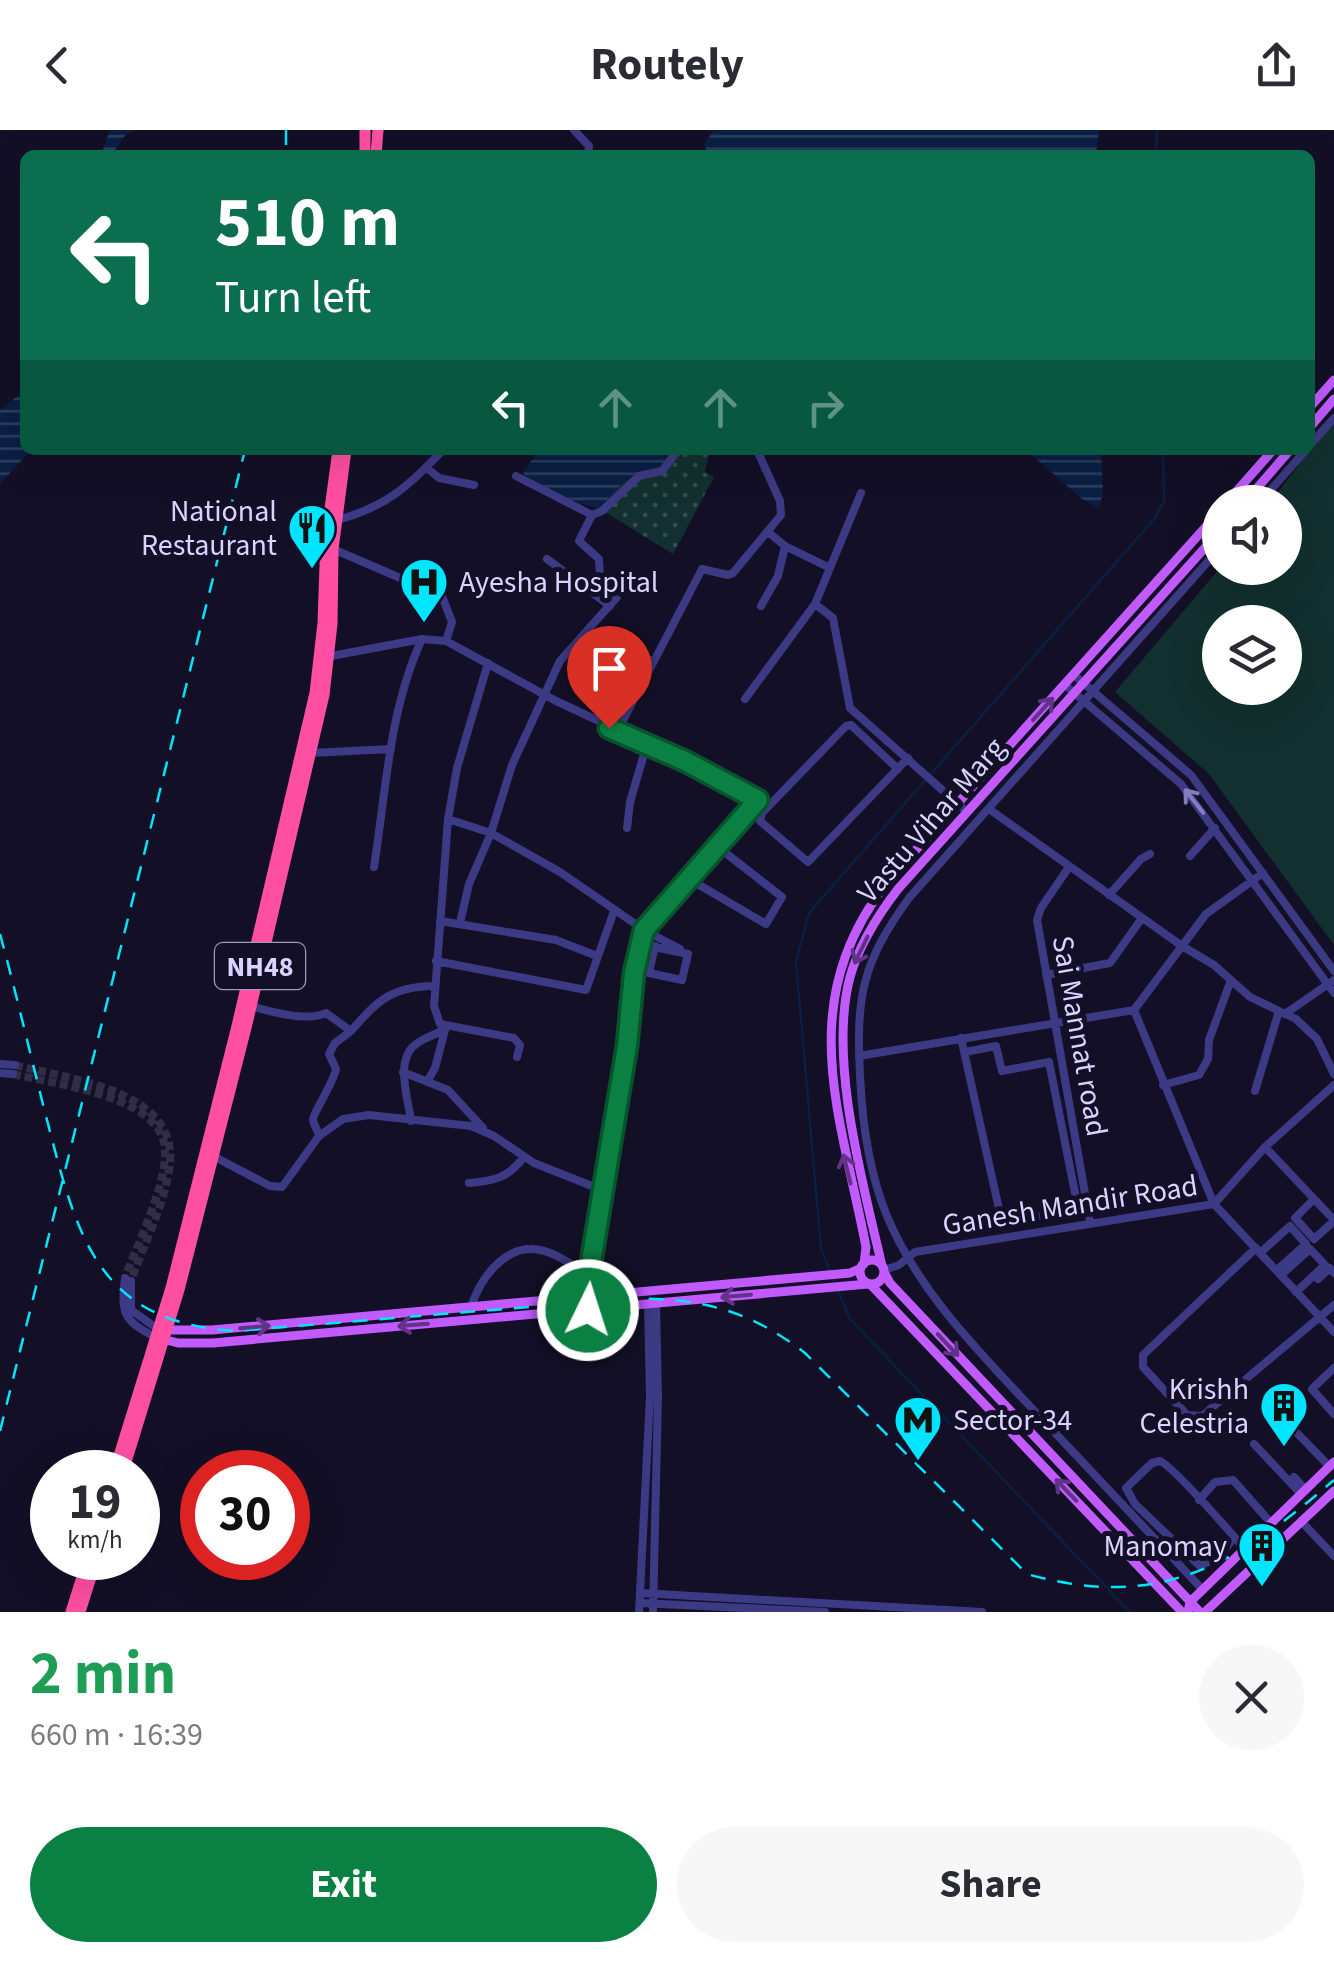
<!DOCTYPE html>
<html lang="en">
<head>
<meta charset="utf-8">
<style>
  body { margin:0; font-family:"Source Sans 3",sans-serif; background:#f7f7f7; color:#2b2b33; height:100vh; display:flex; flex-direction:column; font-size:38px; white-space:nowrap }
  * { box-sizing:border-box; margin:0 }
  p { font-size:32px; color:#7c7c81 }
  .icon { flex:none; width:55px; height:55px; fill:none; stroke:currentColor; stroke-width:2; stroke-linecap:round; stroke-linejoin:round }
  .map { position:relative; height:1482px; overflow:hidden }
  .panel { display:flex; flex-direction:column; background:#fff; flex:1 }
  .panel>* { flex:none }
  .guide { position:absolute; left:20px; top:20px; width:1295px; height:305px; border-radius:15px; box-shadow:0 10px 40px #0002; background:#0b6e4f; color:#fff; overflow:hidden }
  .buttons { position:absolute; left:1202px; top:355px; display:grid; gap:20px }
  .buttons a { display:grid; place-items:center; width:100px; height:100px; border-radius:50%; background:#fff; box-shadow:0 10px 40px #0002; font-size:50px }
  .speed { position:absolute; left:30px; top:1320px; display:flex; gap:20px; font-size:50px; font-weight:700; text-align:center }
  .speed>* { display:grid; place-content:center; width:130px; height:130px; border-radius:50%; background:#fff; box-shadow:0 10px 40px #0002; line-height:1 }
  .speed small { font-size:25px; font-weight:400 }
  .speed .limit { border:15px solid #d22; background:#fff; color:#111 }
  .pin { position:absolute; display:grid; place-items:center; width:85px; height:85px; color:#fff; margin:-102px -42px; border-radius:50% 50% 50% 0; rotate:-45deg; box-shadow:0 0 10px #0007 }
  .pin .icon { rotate:45deg }
  .me { position:absolute; width:110px; margin:-55px; rotate:4deg; stroke-linejoin:round; filter:drop-shadow(0 0 8px #0008) }
  .turn { display:flex; align-items:center; gap:35px; height:210px; padding:0 30px; font-size:45px }
  .turn .icon { width:130px; height:130px; stroke-width:2.5 }
  .turn b { display:block; font-size:70px; line-height:85px }
  .lanes { display:flex; align-items:center; height:95px; padding:0 30px; background:#0003; justify-content:center; gap:50px; direction:ltr }
  .lanes .off { opacity:.35 }
  .round { display:grid; place-items:center; flex:none; width:105px; height:105px; border-radius:52px; background:#f7f7f7 }
  .headline { display:flex; align-items:center; justify-content:space-between; height:170px; padding:0 30px }
  h1 { font-size:60px; font-weight:700; line-height:75px; color:#1e9e55 }
  .button { display:flex; gap:20px; margin-top:auto; padding:20px 30px }
  .button a { flex:1; height:115px; border-radius:60px; background:#0b8043; color:#fff; font-size:40px; font-weight:700; line-height:115px; text-align:center }
  .button a+a { background:#f7f7f7; color:#2b2b33 }
  header { display:flex; justify-content:space-between; align-items:center; height:130px; padding:0 30px; background:#fff; font-size:45px; font-weight:700 }
  .map>svg:first-child { display:block }
</style>
</head>
<body>
<header><svg class="icon" aria-label="back" viewBox="0 0 24 24"><path d="M15 5l-7 7 7 7"/></svg>Routely<svg class="icon" aria-label="share" viewBox="0 0 24 24"><path d="M12 15V3M7 8l5-5 5 5M5 13v7h14v-7"/></svg></header>
<div class="map">
<svg width="1334" height="1482" viewBox="0 0 1334 1482">
  <defs>
    <pattern id="grass-dots" width="8" height="8" patternUnits="userSpaceOnUse" patternTransform="scale(2.5)"><rect width="8" height="8" fill="#12302f"/><path d="M2 2h.1M6 6h.1" fill="none" stroke="#344d4e" stroke-width="1.8" stroke-linecap="round"/></pattern>
    <pattern id="water-rules" width="6" height="5" patternUnits="userSpaceOnUse" patternTransform="scale(2.5)"><rect width="6" height="5" fill="#0a1f44"/><path d="M0 2.5h6" fill="none" stroke="#2d3f60"/></pattern>
  </defs>
  <rect width="100%" height="100%" fill="#130f26"/>
  <!-- grass -->
  <path fill="url(#grass-dots)" d="M675 320H710L705 342 714 347 673 424 600 379C620 352 627 346 661 339Z"/>
  <!-- park -->
  <path fill="#12302f" fill-rule="evenodd" d="M1334 290V815L1209 644 1115 562 1220 438H1285V372H1270ZM1220 492H1285V558H1220Z"/>
  <!-- water -->
  <path fill="url(#water-rules)" d="M110 0H138L127 3 115 20 116 25H101Z
    M714 0H1099L1096 25H708L704 14Z
    M25 260V320H31L0 354V280Z
    M540 320H675L661 339C627 346 621 352 600 379L575 372 526 349 523 341Z
    M1026 320H1101L1103 363 1099 378 1082 369Z"/>
  <g fill="none" stroke-linecap="round" stroke-linejoin="round">
    <!-- stream -->
    <path stroke="#0a1f44" stroke-width="2.5" d="M1156 25 1157 0
      M830 1141 821 1119 796 832 809 783 1154 389 1164 371 1163 320
      M833 1149 850 1189 1130 1482"/>
    <!-- minor-tunnel -->
    <path stroke="#312d47" stroke-width="8" stroke-dasharray="8 4" stroke-linecap="butt" d="M15 935C67 949 177 959 170 1033 166 1072 144 1114 131 1151
      M13 944C53 954 154 965 164 1013 171 1048 137 1114 125 1148"/>
    <!-- minor -->
    <path stroke="#3d3a85" stroke-width="8" d="M574 0 589 16 588 25
      M1310 315 1334 288
      M427 338 439 348 474 355
      M516 346 592 385 602 381 639 346 662 341 678 320
      M861 363 815 474 833 488 850 578 967 682
      M1260 372 1306 320
      M592 385 579 411 599 429 600 447 614 458 617 467 560 531 512 635 491 703 560 742 644 800 680 819
      M337 390C386 377 409 356 443 320
      M768 402 785 416 830 438
      M333 419 442 466 452 492 446 511
      M547 429 610 476
      M761 476 778 446 785 416
      M624 517 652 531
      M326 527 422 509 446 511 556 571 685 631 758 670 644 800 634 843 627 916 591 1126 587 1180
      M488 533 457 638 448 689 434 876 440 894 514 908 520 915 517 927
      M1074 545 1191 645 1334 841
      M1065 555 1181 654 1334 863
      M745 569 815 474
      M617 602 702 439 728 445 733 443 781 385 780 371 757 320
      M310 623 391 619
      M898 639 851 595 846 596 762 683 760 691 808 732 810 730 908 628
      M989 679 1182 816 1214 835 1250 867 1296 889 1317 909 1334 944
      M448 689 491 703 469 754 460 793
      M627 698 630 672 647 614
      M1190 726 1215 698
      M374 737C386 661 389 580 422 509
      M1069 737 1041 778 1037 790 1090 1092
      M689 749 766 794 782 767 718 717
      M696 753 723 721
      M1109 765 1141 729 1150 724
      M440 791 556 810 597 826
      M436 831 586 860 614 781
      M635 840 682 850 688 824 640 814
      M649 842 655 816
      M1046 845 1110 833 1142 788
      M251 876C271 882 307 892 326 883L351 901C378 870 391 857 433 856
      M1134 880 1214 1074 1334 1202
      M1285 884 1334 850
      M961 908 1003 1097
      M965 922 996 916 1002 941 1049 932 1078 1078 1002 1094
      M859 926 1134 880 1206 784 1263 743
      M0 934 15 935
      M403 942 448 960 483 998
      M0 943 13 944
      M427 952 435 938 445 900
      M1163 955 1199 945 1208 929 1209 910 1231 850
      M1255 961 1279 881
      M411 991C408 967 393 927 419 912 430 905 438 905 448 896
      M319 1006C318 1000 314 996 313 990 312 985 334 952 336 939L329 924 335 913 351 901
      M1265 1017 1334 1090
      M213 1026 270 1056 282 1057 319 1006 343 989 369 985 471 996 494 1006 534 1033 602 1060
      M469 1053C494 1051 508 1048 524 1027
      M1314 1069 1295 1088 1314 1109 1334 1091
      M1214 1074 1265 1017 1334 955
      M1256 1118 1143 1225V1237L1187 1285 1202 1286 1334 1175
      M1260 1123 1290 1096 1306 1114 1277 1140
      M884 1140 899 1135 915 1122 1214 1074
      M1281 1145 1310 1119 1325 1135 1296 1162
      M125 1148C121 1184 123 1190 155 1207
      M1318 1149 1330 1138 1334 1143
      M131 1151V1180L158 1199
      M471 1177C480 1149 505 1113 540 1120 557 1123 575 1137 590 1147
      M1334 1238 1312 1259 1334 1284
      M1297 1303 1330 1337
      M1254 1314 1301 1364
      M1294 1347 1306 1360
      M1199 1370 1215 1352 1233 1350 1271 1393
      M1301 1391 1334 1426
      M1234 1407 1219 1427 1200 1436 1135 1374 1126 1358 1152 1333 1160 1331C1175 1338 1230 1402 1245 1419
      M1203 1460C1149 1403 1096 1346 1042 1289 984 1227 920 1165 887 1086 869 1042 862 991 860 945 856 866 862 833 909 768L1220 418
      M640 1463 982 1482
      M640 1473 825 1482
      M639 1482 650 1266 648 1174
      M653 1482 658 1267 656 1173"/>
    <!-- major -->
    <path stroke="#c25bff" stroke-width="9" d="M1310 277 1334 250
      M1310 297 1334 269
      M1227 372 1273 320
      M1245 372 1290 320
      M860 1142a12 12 0 1 1 24 0a12 12 0 1 1-24 0Z
      M864 1134 866 1117C840 981 793 873 888 751L1220 381
      M882 1136C863 1053 828 930 850 847 859 815 878 785 898 759L1220 401
      M884 1142 890 1153 1200 1482
      M870 1154 1182 1482
      M161 1200H212L850 1143 861 1138
      M158 1208 178 1213H213L868 1154
      M1188 1482 1190 1472 1334 1332
      M1205 1482 1334 1361"/>
    <!-- highway -->
    <path stroke="#ff4fa3" stroke-width="11" d="M365 25V0
      M376 25 378 0
      M114 1342 171 1158 237 896 315 563 323 493 326 408 338 320
      M123 1342 179 1160 246 898 324 565 332 494 333 419 346 320
      M71 1482 88 1428
      M80 1482 97 1428"/>
    <!-- rail -->
    <path stroke="#00e5ff" stroke-width="2.5" stroke-dasharray="15 12" stroke-linecap="butt" d="M286 0V25
      M0 804C17 866 31 928 47 990 77 1106 97 1193 236 1201L626 1169C698 1167 748 1179 805 1223L1027 1444C1161 1482 1238 1433 1334 1350
      M0 1301 245 320"/>
  </g>
  <!-- one-way arrows -->
  <defs><path id="oneway-shaft" d="M-6 0H5M1.5-3L5.5 0L1.5 3" fill="none" stroke-width="1.6" stroke-linecap="round" stroke-linejoin="round" transform="scale(2.5)"/></defs>
  <g stroke="#623188">
    <use href="#oneway-shaft" transform="translate(1043 579) rotate(-48)"/>
    <use href="#oneway-shaft" transform="translate(861 820) rotate(116)"/>
    <use href="#oneway-shaft" transform="translate(847 1039) rotate(-104)"/>
    <use href="#oneway-shaft" transform="translate(736 1166) rotate(175)"/>
    <use href="#oneway-shaft" transform="translate(413 1195) rotate(175)"/>
    <use href="#oneway-shaft" transform="translate(255 1197) rotate(-5)"/>
    <use href="#oneway-shaft" transform="translate(948 1215) rotate(47)"/>
    <use href="#oneway-shaft" transform="translate(1066 1360) rotate(-134)"/>
  </g>
  <use stroke="#837fbc" href="#oneway-shaft" transform="translate(1194 671) rotate(-128)"/>
  <g fill="none" stroke-linecap="round" stroke-linejoin="round">
    <!-- route casing -->
    <g stroke="#07532c" stroke-width="25">
      <path id="route" d="M588 1180 592 1126 627 916 634 843 644 800 758 670 685 631 609 598"/>
    </g>
    <!-- route -->
    <use href="#route" stroke="#0b8043" stroke-width="18"/>
  </g>
  <!-- icons -->
  <defs>
    <g id="restaurant-pin" transform="scale(2.5)"><path d="M0 17L-7.5 6A9.5 9.5 0 1 1 7.5 6Z" fill="#00e5ff" stroke="#130f26"/><path d="M-5-6h1v4h1v-4h1v4h1v-4h1v5L-1.5 .5V6h-2V.5L-5-1ZM5-6V6H3V1.5H1.5Q1.5-4 5-6Z" fill="#111"/></g>
    <g id="hospital-pin" transform="scale(2.5)"><path d="M0 17L-7.5 6A9.5 9.5 0 1 1 7.5 6Z" fill="#00e5ff" stroke="#130f26"/><path d="M-5-5h3v3.5h4V-5h3V5h-3V1.5h-4V5h-3Z" fill="#111"/></g>
    <g id="building-pin" transform="scale(2.5)"><path d="M0 17L-7.5 6A9.5 9.5 0 1 1 7.5 6Z" fill="#00e5ff" stroke="#130f26"/><path d="M-4-6H4V6H1V3H-1V6H-4ZM-2.5-4.3h1.7v1.8h-1.7ZM.8-4.3h1.7v1.8H.8ZM-2.5-1h1.7V.8h-1.7ZM.8-1h1.7V.8H.8Z" fill="#111"/></g>
    <g id="metro-pin" transform="scale(2.5)"><path d="M0 17L-7.5 6A9.5 9.5 0 1 1 7.5 6Z" fill="#00e5ff" stroke="#130f26"/><path d="M-5.5 5V-5H-3L0 0L3-5H5.5V5H3V-.5L0 4L-3-.5V5Z" fill="#111"/></g>
  </defs>
  <g fill-rule="evenodd">
    <use href="#restaurant-pin" x="312" y="398"/>
    <use href="#hospital-pin" x="424" y="452"/>
    <use href="#building-pin" x="1284" y="1276"/>
    <use href="#metro-pin" x="918" y="1290"/>
    <use href="#building-pin" x="1262" y="1416"/>
  </g>
  <g text-anchor="middle" stroke-width="10" stroke-linejoin="round" paint-order="stroke">
    <!-- shield labels -->
    <rect fill="#130f26" stroke="#9e99be" stroke-width="2.5" x="215" y="813" width="90" height="46" rx="8"/>
    <g font-size="28" font-weight="bold" fill="#d9d4ff">
      <text x="260" y="846">NH48</text>
    </g>
    <!-- poi labels -->
    <g font-size="30" fill="#d9d4ff" stroke="#130f26" text-anchor="end">
      <text x="277" y="391">National<tspan x="277" dy="34">Restaurant</tspan></text>
      <text x="459" y="462" text-anchor="start">Ayesha Hospital</text>
      <text x="1249" y="1269">Krishh<tspan x="1249" dy="34">Celestria</tspan></text>
      <text x="953" y="1300" text-anchor="start">Sector-34</text>
      <text x="1227" y="1426">Manomay</text>
    </g>
    <!-- street labels -->
    <g font-size="30" fill="#d9d4ff" stroke="#130f26">
      <text transform="translate(931 690) rotate(-49)" y="10">Vastu Vihar Marg</text>
      <text transform="translate(1080 906) rotate(80)" y="10">Sai Mannat road</text>
      <text transform="translate(1070 1075) rotate(-9)" y="10">Ganesh Mandir Road</text>
    </g>
  </g>
</svg>
<div class="buttons">
<a><svg class="icon" aria-label="sound" viewBox="0 0 24 24"><path d="M4 9h4l5-4v14l-5-4H4zM17 9q2 3 0 6"/></svg></a>
<a><svg class="icon" aria-label="layers" viewBox="0 0 24 24"><path d="M12 4l9 5-9 5-9-5zM3 14l9 5 9-5"/></svg></a>
</div>
<div class="speed"><div>19<small>km/h</small></div><div class="limit">30</div></div>
<div class="pin" style="left:609px;top:598px;background:#d93025"><svg class="icon" aria-label="arrive" viewBox="0 0 24 24"><path d="M6 21V4h12l-3 4 3 4H6"/></svg></div>
<svg class="me" style="left:588px;top:1180px" viewBox="-20 -20 40 40"><circle r="17" fill="#0b8043" stroke="#fff" stroke-width="3"/><path d="M0-11L8 9 0 5-8 9z" fill="#fff"/></svg>
<div class="guide">
<div class="turn"><svg class="icon" aria-label="left" viewBox="0 0 24 24"><path d="M17 20v-9H6M10 6l-5 5 5 5"/></svg><div><b>510 m</b>Turn left</div></div>
<div class="lanes"><svg class="icon" aria-label="left" viewBox="0 0 24 24"><path d="M17 20v-9H6M10 6l-5 5 5 5"/></svg><svg class="icon off" aria-label="ahead" viewBox="0 0 24 24"><path d="M12 20V5M6 11l6-6 6 6"/></svg><svg class="icon off" aria-label="ahead" viewBox="0 0 24 24"><path d="M12 20V5M6 11l6-6 6 6"/></svg><svg class="icon off" aria-label="right" viewBox="0 0 24 24"><path d="M7 20v-9h11M14 6l5 5-5 5"/></svg></div>
</div>
</div>
<section class="panel">
<div class="headline"><div><h1>2 min</h1><p>660 m · 16:39</p></div><a class="round"><svg class="icon" aria-label="close" viewBox="0 0 24 24"><path d="M6 6l12 12M18 6L6 18"/></svg></a></div>
<div class="button"><a>Exit</a><a>Share</a></div>
</section>
</body>
</html>
